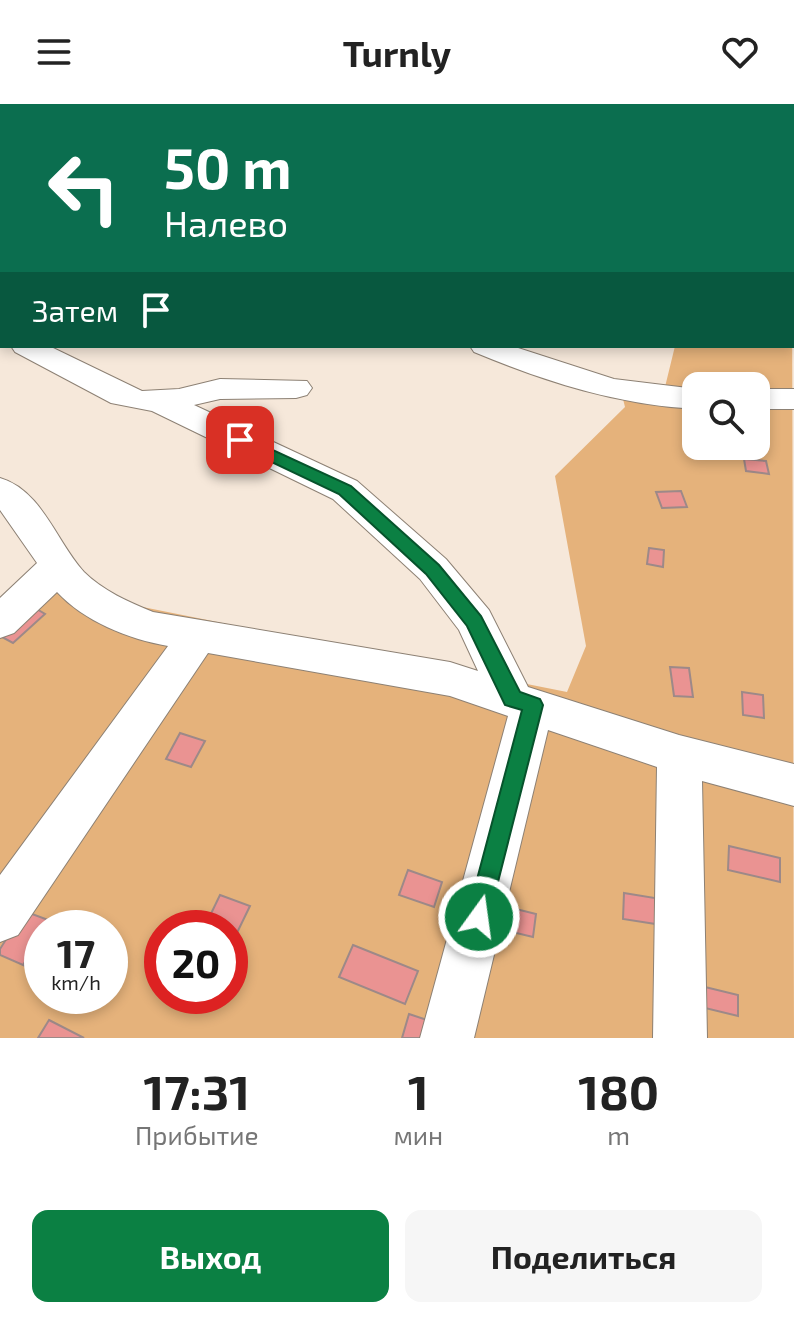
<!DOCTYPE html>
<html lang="ru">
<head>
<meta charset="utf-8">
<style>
  body { margin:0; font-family:"Exo 2",sans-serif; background:#f6f6f6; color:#222; height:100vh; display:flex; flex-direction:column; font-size:30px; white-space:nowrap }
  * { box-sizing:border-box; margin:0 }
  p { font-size:26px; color:#767676 }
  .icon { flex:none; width:44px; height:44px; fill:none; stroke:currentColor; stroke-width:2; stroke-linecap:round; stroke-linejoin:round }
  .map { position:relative; height:934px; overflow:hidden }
  .side { display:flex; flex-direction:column; background:#fff; flex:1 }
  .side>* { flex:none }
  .hud { position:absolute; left:0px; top:0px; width:794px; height:244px; box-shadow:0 4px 12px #0003; background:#0b6e4f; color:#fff; overflow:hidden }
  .buttons { position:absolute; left:682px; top:268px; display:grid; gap:16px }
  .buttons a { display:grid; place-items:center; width:88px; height:88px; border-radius:16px; background:#fff; box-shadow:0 4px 12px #0003; font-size:40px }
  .speed { position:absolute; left:24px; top:806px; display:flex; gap:16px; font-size:40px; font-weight:700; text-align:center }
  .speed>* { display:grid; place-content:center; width:104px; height:104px; border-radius:50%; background:#fff; box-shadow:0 4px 12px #0003; line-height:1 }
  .speed small { font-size:20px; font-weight:400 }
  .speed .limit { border:12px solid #d22; background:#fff; color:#111 }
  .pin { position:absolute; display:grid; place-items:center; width:68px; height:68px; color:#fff; margin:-34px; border-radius:16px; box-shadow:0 4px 12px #0006 }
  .me { position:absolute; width:88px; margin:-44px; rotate:14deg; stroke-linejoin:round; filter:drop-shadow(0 0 6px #0008) }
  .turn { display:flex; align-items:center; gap:28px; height:168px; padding:0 32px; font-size:36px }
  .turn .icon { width:104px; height:104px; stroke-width:2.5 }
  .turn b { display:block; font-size:56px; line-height:68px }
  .then { display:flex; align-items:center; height:76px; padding:0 32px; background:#0003; gap:16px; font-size:30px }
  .eta { display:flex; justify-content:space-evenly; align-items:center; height:136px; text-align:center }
  .eta b { font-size:48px; font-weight:700; line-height:56px }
  .cta { display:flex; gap:16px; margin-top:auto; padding:16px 32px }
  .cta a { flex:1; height:92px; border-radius:16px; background:#0b8043; color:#fff; font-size:32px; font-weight:700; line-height:92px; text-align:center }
  .cta a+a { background:#f6f6f6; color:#222 }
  header { display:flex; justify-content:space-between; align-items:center; height:104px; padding:0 32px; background:#fff; font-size:36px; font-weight:700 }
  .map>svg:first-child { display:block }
</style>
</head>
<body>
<header><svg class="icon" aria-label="menu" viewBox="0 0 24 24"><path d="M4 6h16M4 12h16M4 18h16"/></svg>Turnly<svg class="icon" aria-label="heart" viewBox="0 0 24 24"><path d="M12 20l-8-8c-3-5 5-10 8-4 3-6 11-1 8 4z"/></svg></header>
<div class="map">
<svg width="794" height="934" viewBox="0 0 794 934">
  <rect width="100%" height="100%" fill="#f6e8da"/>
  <!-- green -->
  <path fill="#e5b27b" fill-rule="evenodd" d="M792 162 794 934H0V504L28 480 567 588 586 542 555 372 625 303 620 283H665L675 242H792ZM696 282H756V342H696ZM42 824H110V892H42ZM162 824H230V892H162Z"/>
  <!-- building -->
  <path fill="#ea9392" stroke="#9d8988" stroke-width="2" d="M744 355 766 357 769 370 746 367Z
    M681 387 687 403 662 404 656 388Z
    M649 444 664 446 663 463 647 460Z
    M35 504 45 510 13 539 2 533Z
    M670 563 689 564 693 593 674 592Z
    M742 588 763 591 764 614 743 611Z
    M180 629 205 637 191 663 166 655Z
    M729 742 780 754V778L728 766Z
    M408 766 442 778 434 803 399 791Z
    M624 789 661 795 662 821 623 815Z
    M220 791 250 802 233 837 230 824H204Z
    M504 802 536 810 533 833 500 825Z
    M24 807 51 817 42 824V831L23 861 0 851V845Z
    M42 831V869L23 861Z
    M353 841 418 867 405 900 339 873Z
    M705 883 738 891V912L705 904Z
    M409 910 430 917 425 934H402Z
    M49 916 84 934H38Z"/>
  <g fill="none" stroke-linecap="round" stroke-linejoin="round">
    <!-- minor casing -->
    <g stroke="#8d8174" stroke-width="2">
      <path id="minor" d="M0 51H2L0 66Z
        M11 242H49L142 287 179 285 220 275 307 277 312 284 307 291 296 294 220 295 194 301 357 377 446 455 489 506 528 583 679 631 794 660V702L702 677 707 934H653L657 663 548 626 474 934H420L508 612 450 592 208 549 18 831 0 838V771L168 542C128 535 84 517 57 488L14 529 0 534V494L37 459 0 406V374C42 386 57 439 84 468 103 487 129 498 153 508L450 558 478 567 459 526 420 475 333 395 152 307 111 299 15 248Z
        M470 242H512L614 275 696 285V305C618 301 546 278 474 248Z
        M756 285H794V305H756Z"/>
    </g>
    <!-- minor -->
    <use href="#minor" fill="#fff" fill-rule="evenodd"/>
  </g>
  <!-- route -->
  <path fill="#0b8043" stroke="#07532c" stroke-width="2" d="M240 331 351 382 439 461 481 512 520 588 540 595 543 601 487 821 479 825 470 821 467 813 522 606 505 601 467 522 426 470 339 390 234 340 232 336Z"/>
</svg>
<div class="buttons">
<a><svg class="icon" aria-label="search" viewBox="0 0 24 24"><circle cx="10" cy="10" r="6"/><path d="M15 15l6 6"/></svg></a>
</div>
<div class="speed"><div>17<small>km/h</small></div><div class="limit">20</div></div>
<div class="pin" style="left:240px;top:336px;background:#d93025"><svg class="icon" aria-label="arrive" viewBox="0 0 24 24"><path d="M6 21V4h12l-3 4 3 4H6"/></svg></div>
<svg class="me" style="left:479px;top:813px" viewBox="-20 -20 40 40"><circle r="17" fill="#0b8043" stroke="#fff" stroke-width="3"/><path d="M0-11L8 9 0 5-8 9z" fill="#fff"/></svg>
<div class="hud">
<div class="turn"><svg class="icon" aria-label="left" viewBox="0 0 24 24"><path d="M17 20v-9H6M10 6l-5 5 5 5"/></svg><div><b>50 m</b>Налево</div></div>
<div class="then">Затем<svg class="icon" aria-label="arrive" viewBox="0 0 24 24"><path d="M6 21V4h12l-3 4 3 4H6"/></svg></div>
</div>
</div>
<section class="side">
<div class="eta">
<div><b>17:31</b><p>Прибытие</p></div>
<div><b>1</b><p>мин</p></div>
<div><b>180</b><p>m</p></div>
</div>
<div class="cta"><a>Выход</a><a>Поделиться</a></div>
</section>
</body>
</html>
